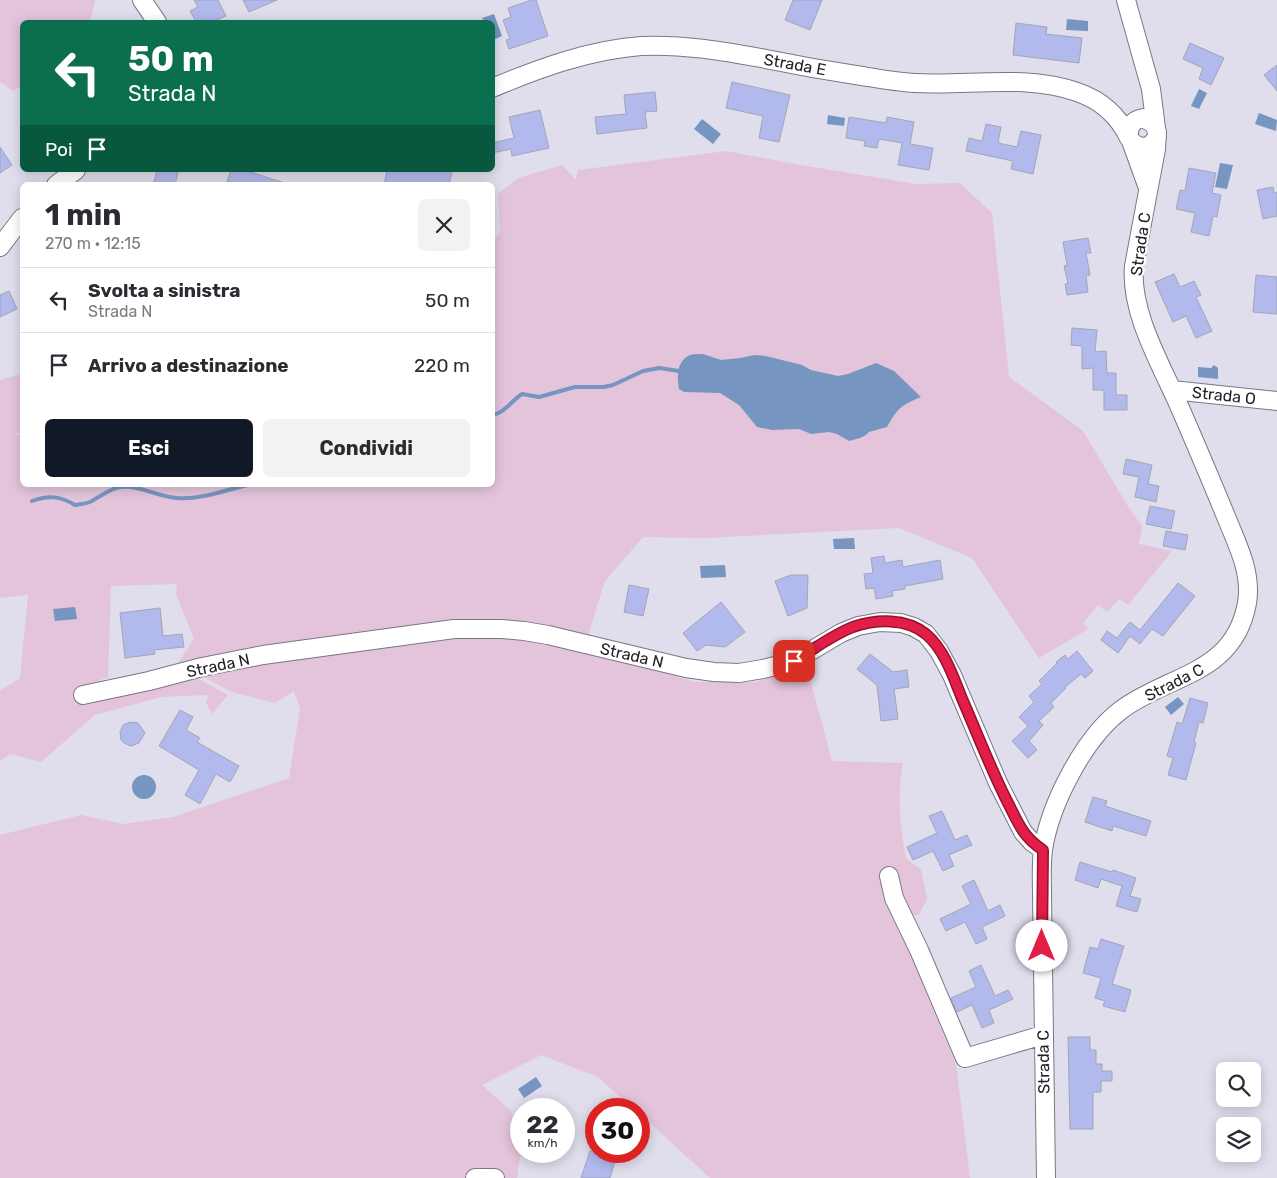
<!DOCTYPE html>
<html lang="it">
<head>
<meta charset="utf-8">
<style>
  body { margin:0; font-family:Rubik,sans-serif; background:#f2f2f3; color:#2b2b33; height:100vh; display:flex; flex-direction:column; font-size:19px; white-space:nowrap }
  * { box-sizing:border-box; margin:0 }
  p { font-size:16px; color:#7c7c81 }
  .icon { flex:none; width:28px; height:28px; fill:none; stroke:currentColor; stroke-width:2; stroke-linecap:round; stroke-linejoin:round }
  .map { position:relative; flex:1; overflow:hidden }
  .side { position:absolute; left:20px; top:182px; width:475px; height:305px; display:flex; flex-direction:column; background:#fff; border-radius:8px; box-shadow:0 2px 12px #0003 }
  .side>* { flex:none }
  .banner { position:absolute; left:20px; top:20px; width:475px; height:152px; border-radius:8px; box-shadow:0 2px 12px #0003; background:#0b6e4f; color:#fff; overflow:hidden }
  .controls { position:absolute; left:1216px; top:1062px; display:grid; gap:10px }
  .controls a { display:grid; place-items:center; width:45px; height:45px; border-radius:8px; background:#fff; box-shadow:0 2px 12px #0003; font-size:25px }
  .speed { position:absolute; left:510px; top:1098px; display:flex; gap:10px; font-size:25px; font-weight:700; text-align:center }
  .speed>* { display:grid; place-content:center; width:65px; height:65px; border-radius:50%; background:#fff; box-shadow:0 2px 12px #0003; line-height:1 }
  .speed small { font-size:12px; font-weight:400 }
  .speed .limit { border:8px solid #d22; background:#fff; color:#111 }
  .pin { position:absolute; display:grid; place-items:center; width:42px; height:42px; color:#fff; margin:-21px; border-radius:10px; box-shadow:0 2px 8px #0006 }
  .me { position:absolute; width:55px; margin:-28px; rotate:0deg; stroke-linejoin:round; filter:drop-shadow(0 0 4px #0008) }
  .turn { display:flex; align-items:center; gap:18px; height:105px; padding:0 25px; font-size:22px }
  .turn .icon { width:65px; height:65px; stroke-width:2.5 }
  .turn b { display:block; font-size:35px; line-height:42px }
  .then { display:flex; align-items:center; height:48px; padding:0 25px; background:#0003; gap:10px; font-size:19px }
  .round { display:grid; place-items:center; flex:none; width:52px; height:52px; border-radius:8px; background:#f2f2f3 }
  .head { display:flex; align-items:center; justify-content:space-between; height:85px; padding:0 25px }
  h1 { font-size:30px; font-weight:700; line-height:38px }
  .action { display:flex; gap:10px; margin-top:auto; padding:10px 25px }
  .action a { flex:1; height:58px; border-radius:8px; background:#111827; color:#fff; font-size:20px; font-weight:700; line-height:58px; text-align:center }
  .action a+a { background:#f2f2f3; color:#2b2b33 }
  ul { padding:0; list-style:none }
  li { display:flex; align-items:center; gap:15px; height:65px; padding:0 25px; border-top:1px solid #e1e1e2 }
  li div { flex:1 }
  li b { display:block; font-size:19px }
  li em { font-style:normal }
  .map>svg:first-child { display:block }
</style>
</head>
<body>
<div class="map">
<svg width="1277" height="1178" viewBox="0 0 1277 1178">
  <rect width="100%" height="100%" fill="#e0ddec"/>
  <!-- green -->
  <path fill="#e3c4db" d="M0 0H95L90 22H22V85L13 91 0 82Z
    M726 151 789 163 916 184 960 183 992 213 1009 377 1083 431 1127 505 1142 526 1139 544 1172 551 1128 605 1119 599 1107 612 1098 605 1083 623 1088 629 1039 658 972 558 899 528 704 538 643 537 605 581 584 648 695 682H755L807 668 832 761 903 763C897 795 900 827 906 859L921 869 927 899 918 916 889 904 956 1064 970 1178H710L639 1113V1109H633L598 1077 541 1055 482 1085 511 1111 521 1140V1151L517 1178H0V835L81 815 123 824 173 817 289 778 300 709 294 691 275 703 232 692 178 663 194 639 176 594 177 584 111 586 108 677 75 690 81 703 197 678 228 695 212 714 206 702 209 695 161 697 95 715 41 762 10 754 0 761V691L20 678 28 595 0 598V380L22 374V431L15 435H22V485H492L493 241 500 232 498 194 518 178 562 165 576 180 578 170Z"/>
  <!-- water -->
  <path fill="#7695c1" d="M494 14 502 36 493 40 492 22H484L482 18Z
    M1067 19 1088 21V31L1066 30Z
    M1199 89 1207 93 1199 109 1191 106Z
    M1259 113 1277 120 1276 131 1255 124Z
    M828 115 845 118 844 126 827 124Z
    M702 119 721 134 713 144 694 129Z
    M1220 163 1233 165 1227 189 1215 187Z
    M703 354 721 360 740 358 754 355 766 356 802 365 811 370 838 376 848 374 876 363 894 371 921 397C900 406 898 408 887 427L869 432C864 438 856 439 849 441L837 434 829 432 811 434 799 429 772 430 757 427 739 405 720 393 684 392 679 389C677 378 676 361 690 355 693 354 699 354 703 354Z
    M1214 365 1218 368V379L1198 377V367L1211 368Z
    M854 538 855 549H834L833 539Z
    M725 565 726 577 701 578 700 566Z
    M75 607 77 619 55 621 53 609Z
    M1178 697 1184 704 1171 715 1165 707Z
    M132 787a12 12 0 1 1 24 0a12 12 0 1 1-24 0Z
    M536 1077 542 1086 524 1098 518 1089Z
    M607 1099 627 1106 626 1109H603Z"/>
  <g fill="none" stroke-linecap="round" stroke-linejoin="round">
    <!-- stream -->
    <path stroke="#7695c1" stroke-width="4" d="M492 415C505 413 511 401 522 394L539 397 575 387H604L613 385 643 371 659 368 679 371
      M32 501C48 495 60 496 75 505 80 504 85 504 90 502 100 497 110 488 121 487 140 485 158 497 177 498 201 500 225 490 248 485"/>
  </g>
  <!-- building -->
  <path fill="#b1b9ed" stroke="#a3a6b4" d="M194 0H218L226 16 212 22H196L190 11 198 7Z
    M243 0H277L249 12Z
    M532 0H536L548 36 509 49 506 40 510 39 503 20 511 17 508 8Z
    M793 0H822L810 30 785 20Z
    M1016 23 1047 27 1046 34 1082 38 1079 63 1013 55Z
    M1190 43 1224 58 1211 85 1199 79 1203 68 1183 59Z
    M1277 65V91L1264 75Z
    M732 82 790 95 779 142 759 138 763 116 726 108Z
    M655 92 657 111 645 112 647 128 597 134 595 117 626 114 624 95Z
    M540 110 549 148 512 156 511 149 492 153V143L514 138 509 117Z
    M849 117 886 123 887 117 914 122 910 144 933 148 929 170 898 165 902 143 879 139 877 148 864 146 865 141 846 138Z
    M986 124 1001 127 998 143 1017 147 1021 131 1041 135 1033 174 1011 169 1013 161 966 151 969 138 982 141Z
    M0 147 12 165 0 173Z
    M1189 168 1216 173 1212 193 1221 195 1217 217 1213 216 1209 236 1191 232 1195 213 1176 209 1180 190 1185 191Z
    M157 170 178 172 175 185H153Z
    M231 170H244L285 183V185H240L227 181Z
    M387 170H440L452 172 449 185 438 183V185H384Z
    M1273 187 1274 193 1277 192V216L1263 219 1257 190Z
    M1088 238 1091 253H1086L1090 275 1086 276 1088 292 1067 295 1065 284 1068 283 1064 266 1067 265 1063 242Z
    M1174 274 1180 287 1194 281 1201 295 1196 297 1212 331 1196 338 1186 316 1173 322 1155 282Z
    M1256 275 1277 277V314L1253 312Z
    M9 291 17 309 0 317V295Z
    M1072 328 1097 330 1095 352 1106 351 1107 373H1116V395H1127V410H1104V390H1093V368L1082 369V346L1071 345Z
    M1126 459 1152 465 1148 484 1159 486 1156 502 1135 497 1139 477 1123 474Z
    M1150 506 1175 511 1171 529 1146 524Z
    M1166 531 1188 535 1185 550 1163 546Z
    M884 556 885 563 902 560 903 567 940 560 943 579 905 586V589L892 591 893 596 876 599 874 588 866 589 864 574 873 573 871 558Z
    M791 575H808L807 608 788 616 775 581Z
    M1178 583 1195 596 1163 636 1152 629 1140 644 1130 636 1118 653 1101 640 1107 631 1117 638 1130 622 1140 630Z
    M629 585 649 589 643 616 624 612Z
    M721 602 745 632 725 647 706 645 697 651 683 633Z
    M160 608 163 636 182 634 184 647 154 650 155 654 125 658 120 613Z
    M1077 651 1093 671 1085 678 1081 674 1065 687 1066 688 1051 703 1054 707 1039 721 1043 725 1029 741 1037 750 1028 758 1012 741 1028 726 1019 717 1034 702 1029 696 1042 684 1039 681 1057 663 1056 662 1065 655 1068 659Z
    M870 654 893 672 907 670 909 687 894 689 898 719 881 721 877 685 857 669Z
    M1190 698 1208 703 1203 723 1199 722 1194 742 1196 743 1186 780 1168 775 1173 758 1167 756 1177 722 1182 724Z
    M180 710 193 717 186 730 200 738 197 742 239 766 230 782 216 774 200 804 185 795 199 770 159 746Z
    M130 722 138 723 145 733 139 743 131 746 124 743 121 740 120 732 123 725Z
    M1093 797 1107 801 1105 806 1151 821 1146 836 1113 826 1112 831 1085 822Z
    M942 811 955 840 967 835 972 845 949 855 954 866 943 871 933 851 913 860 907 847 937 833 929 816Z
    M1080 862 1112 872 1113 870 1136 878 1130 896 1141 899 1137 912 1116 906 1122 886 1101 879 1098 888 1075 880Z
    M974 880 988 911 1000 905 1005 916 982 927 987 939 976 944 965 922 946 931 940 919 971 904 962 886Z
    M1101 939 1124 946 1112 984 1131 990 1125 1012 1103 1006 1105 1001 1095 998 1101 978 1083 973 1090 947 1098 949Z
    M981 965 995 996 1008 990 1013 999 989 1010 994 1023 982 1028 972 1005 957 1012 951 998 976 987 969 971Z
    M1068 1037H1090V1050H1096V1064H1102V1071H1112V1081H1101V1092H1093V1129H1070Z
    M590 1151H618L610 1178H581Z"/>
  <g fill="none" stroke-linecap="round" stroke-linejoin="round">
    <!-- minor casing -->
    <g stroke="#7a7784" stroke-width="20">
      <path id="minor" d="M142 0 157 22
        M1126 0 1151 89 1156 128
        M492 88C540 68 589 50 641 46 682 44 722 51 761 58 795 65 829 71 862 76 880 79 897 82 915 83 969 86 1024 74 1077 92 1101 100 1118 115 1129 138
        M1131 141 1148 188
        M56 185 76 170
        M0 247 22 218
        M1172 390 1277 401
        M83 695 149 681 202 667 263 655 454 629H502L524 631 548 635 686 668 714 672 739 673 763 669 794 661 841 633 858 626 880 622 901 623 914 627 926 634 939 651 952 675 998 783 1023 832 1032 842 1043 850
        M889 876 894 898 919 950 965 1058 1043 1035
        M475 1178H495
        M1046 1178 1042 895C1042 880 1041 865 1043 850 1050 804 1084 738 1121 710 1169 674 1234 675 1247 603 1252 573 1238 546 1227 519 1211 480 1194 440 1177 401 1159 361 1130 311 1134 266L1156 149 1157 132 1154 124 1143 118C1132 120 1128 127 1129 138 1137 150 1151 150 1157 136"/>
    </g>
    <!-- minor -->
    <use href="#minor" stroke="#fff" stroke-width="18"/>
  </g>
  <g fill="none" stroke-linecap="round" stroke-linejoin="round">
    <!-- route casing -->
    <g stroke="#92132f" stroke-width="12">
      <path id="route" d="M794 661C813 650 832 635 853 627 877 619 906 618 926 634 945 650 954 679 963 701 977 733 990 767 1006 799 1017 820 1022 837 1043 850L1042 946"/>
    </g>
    <!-- route -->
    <use href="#route" stroke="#e11d48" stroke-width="9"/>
  </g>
  <g text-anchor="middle" stroke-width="4.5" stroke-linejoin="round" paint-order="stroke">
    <!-- street labels -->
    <g font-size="16" fill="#222126" stroke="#fff">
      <text transform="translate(795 64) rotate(10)" y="6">Strada E</text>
      <text transform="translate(1140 244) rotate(-82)" y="6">Strada C</text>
      <text transform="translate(1224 395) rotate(6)" y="6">Strada O</text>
      <text transform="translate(632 655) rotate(13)" y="6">Strada N</text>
      <text transform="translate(218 665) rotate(-12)" y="6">Strada N</text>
      <text transform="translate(1174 682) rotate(-27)" y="6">Strada C</text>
      <text transform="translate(1043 1062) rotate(-91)" y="6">Strada C</text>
    </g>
  </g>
</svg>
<div class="controls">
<a><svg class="icon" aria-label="search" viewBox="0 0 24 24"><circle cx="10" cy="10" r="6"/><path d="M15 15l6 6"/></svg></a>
<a><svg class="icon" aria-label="layers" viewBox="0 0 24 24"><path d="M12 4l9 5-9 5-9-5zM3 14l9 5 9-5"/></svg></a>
</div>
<div class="speed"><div>22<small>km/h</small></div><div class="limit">30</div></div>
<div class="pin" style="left:794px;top:661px;background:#d93025"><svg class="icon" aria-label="arrive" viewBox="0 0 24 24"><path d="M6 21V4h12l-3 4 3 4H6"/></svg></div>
<svg class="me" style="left:1042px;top:946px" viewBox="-20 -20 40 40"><circle r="19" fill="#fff"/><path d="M0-13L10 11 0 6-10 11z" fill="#e11d48"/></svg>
<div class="banner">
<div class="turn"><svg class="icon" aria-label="left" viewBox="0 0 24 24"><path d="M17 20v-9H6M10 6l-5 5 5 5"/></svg><div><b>50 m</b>Strada N</div></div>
<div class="then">Poi<svg class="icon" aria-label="arrive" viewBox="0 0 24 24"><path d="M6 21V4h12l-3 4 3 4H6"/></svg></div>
</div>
<section class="side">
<div class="head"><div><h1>1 min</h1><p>270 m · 12:15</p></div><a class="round"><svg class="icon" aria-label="close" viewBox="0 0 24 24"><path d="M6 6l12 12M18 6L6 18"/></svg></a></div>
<ul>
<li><svg class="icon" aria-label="left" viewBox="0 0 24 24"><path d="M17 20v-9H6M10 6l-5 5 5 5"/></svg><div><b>Svolta a sinistra</b><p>Strada N</p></div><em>50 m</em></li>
<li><svg class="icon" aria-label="arrive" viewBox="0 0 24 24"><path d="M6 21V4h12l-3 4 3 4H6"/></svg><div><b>Arrivo a destinazione</b></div><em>220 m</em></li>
</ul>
<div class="action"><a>Esci</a><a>Condividi</a></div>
</section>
</div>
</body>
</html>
